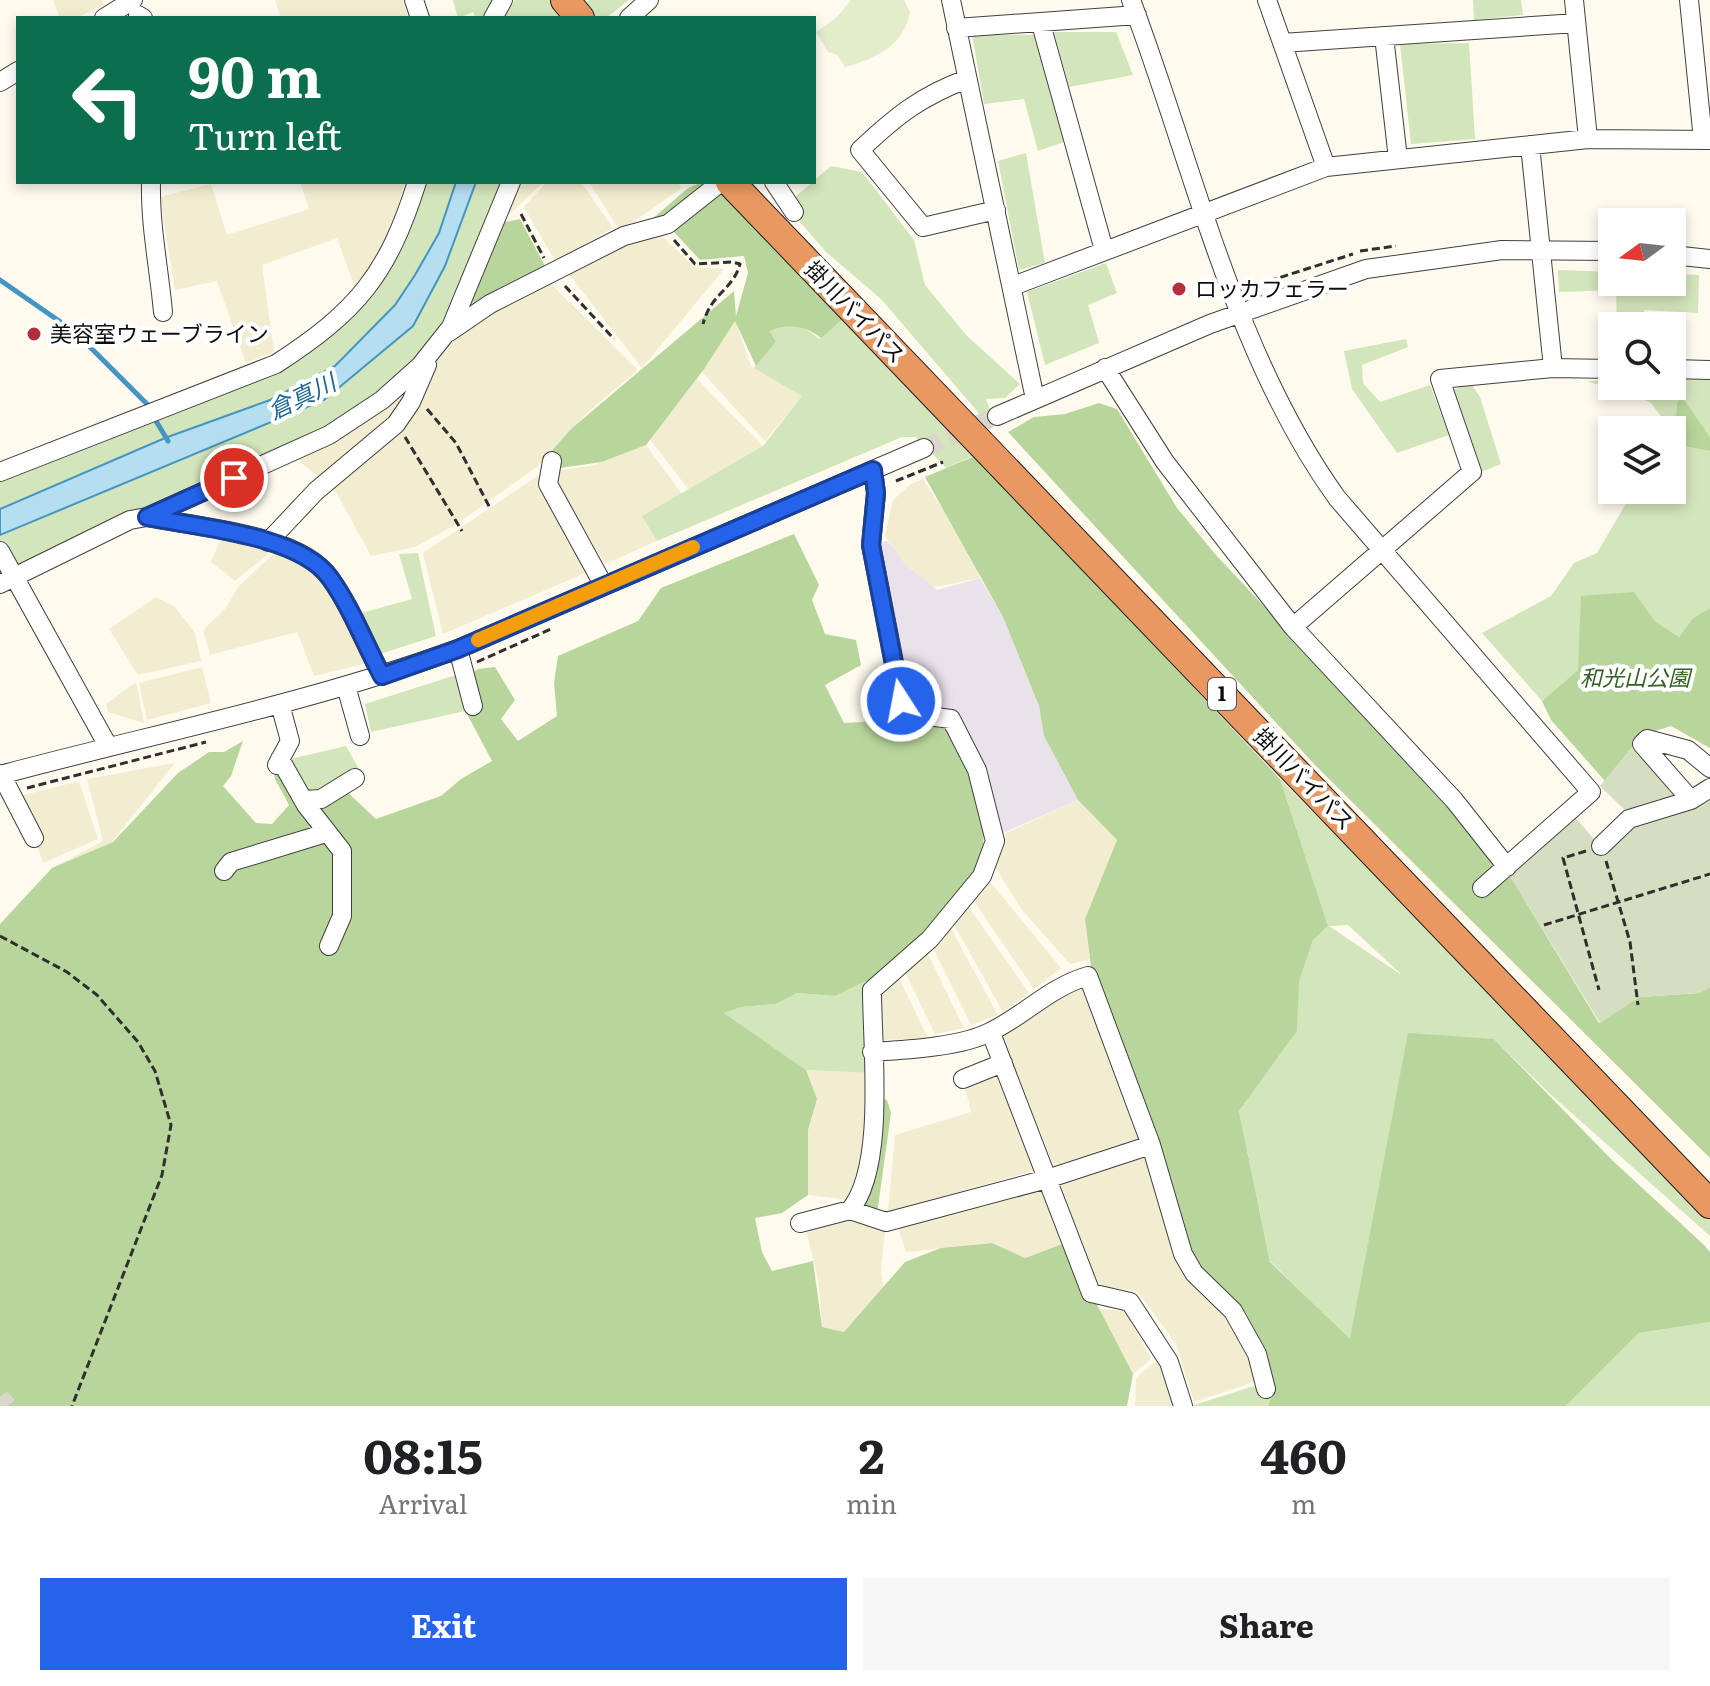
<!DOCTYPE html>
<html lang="en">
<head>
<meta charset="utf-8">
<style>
  body { margin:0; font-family:Literata,"Noto Sans JP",serif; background:#f6f6f6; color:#202124; height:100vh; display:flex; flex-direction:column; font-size:30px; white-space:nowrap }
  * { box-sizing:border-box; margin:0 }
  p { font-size:26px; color:#757577 }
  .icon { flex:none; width:44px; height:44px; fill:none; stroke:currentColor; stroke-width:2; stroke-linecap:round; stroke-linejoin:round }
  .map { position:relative; height:1406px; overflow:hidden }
  .details { display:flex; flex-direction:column; background:#fff; flex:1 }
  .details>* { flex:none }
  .banner { position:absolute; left:16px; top:16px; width:800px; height:168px; border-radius:0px; box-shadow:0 4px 12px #0003; background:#0b6e4f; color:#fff; overflow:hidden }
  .needle { width:52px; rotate:255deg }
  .tools { position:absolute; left:1598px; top:208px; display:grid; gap:16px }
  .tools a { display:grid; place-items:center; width:88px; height:88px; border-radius:0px; background:#fff; box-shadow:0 4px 12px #0003; font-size:40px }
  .pin { position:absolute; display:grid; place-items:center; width:68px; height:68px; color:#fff; margin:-34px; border:4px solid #fff; border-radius:50%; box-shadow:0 2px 8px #0007 }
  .me { position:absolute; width:88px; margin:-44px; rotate:349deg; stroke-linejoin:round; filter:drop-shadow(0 0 6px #0008) }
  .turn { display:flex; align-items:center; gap:28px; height:168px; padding:0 40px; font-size:36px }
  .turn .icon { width:104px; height:104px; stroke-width:2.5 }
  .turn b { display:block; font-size:56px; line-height:68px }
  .eta { display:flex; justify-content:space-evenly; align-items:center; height:136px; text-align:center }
  .eta b { font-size:48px; font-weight:700; line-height:56px }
  .primary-button { display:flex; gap:16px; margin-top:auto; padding:16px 40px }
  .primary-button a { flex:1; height:92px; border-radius:0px; background:#2563eb; color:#fff; font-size:32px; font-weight:700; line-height:92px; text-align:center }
  .primary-button a+a { background:#f6f6f6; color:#202124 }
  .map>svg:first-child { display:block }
</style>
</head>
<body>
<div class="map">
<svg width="1710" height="1406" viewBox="0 0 1710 1406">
  <rect width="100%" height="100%" fill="#fefaee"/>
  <!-- industrial -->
  <path fill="#eae2eb" d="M887 541 937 590 980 578 1003 617 1039 706 1044 736 1078 800 994 837 954 718 904 713 871 545Z"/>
  <!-- farmland -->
  <path fill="#f2edd0" d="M53 0H102L104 5 76 18H60Z
    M275 0H403L408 18H281Z
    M300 182H405L391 230 356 291 337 238 262 265 274 352 246 363 217 281 175 290 160 197 211 184 227 235 309 209Z
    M515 182H544L502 221Z
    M547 182H581L613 228 555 261 524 207Z
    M589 182H677L682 188 620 231Z
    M661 235 694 267 724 269 642 368 568 273 627 245Z
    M550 283 638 370 589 411 538 466 457 524 415 547 371 556 336 492 297 459 450 340 500 307Z
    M735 320 751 366 803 395 765 441 702 372 717 342Z
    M696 378 763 446 689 490 649 438Z
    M646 445 682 494 643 516 657 541 605 564 550 472 595 465Z
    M539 475 590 571 443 634 423 553Z
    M923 479 971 553 980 578 935 587 906 566 885 536 893 500 911 484Z
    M222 536 273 550 235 581 211 562Z
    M278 549 330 577 364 664 314 676 297 632 210 655 203 630 225 609 238 587Z
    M156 597 175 607 195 633 201 661 138 675 109 629Z
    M202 667 211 703 147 720 139 683Z
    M136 682 144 723 108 712 106 704Z
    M175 763 111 843 52 868 103 841 87 779Z
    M79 781 98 839 43 863 20 796Z
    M1078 800 1117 840 1085 919 1090 959 1070 964 1022 910 995 867 1006 833Z
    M987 878 1061 968 1034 989 971 897Z
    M966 903 1029 993 1003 1012 953 923Z
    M949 925 998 1015 971 1025 933 948Z
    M926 950 964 1028 935 1034 904 970Z
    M896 972 928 1038 882 1040 879 989Z
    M1085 985 1140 1140 1054 1166 1001 1034 1067 992Z
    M806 1070 873 1073 872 1119 851 1200 808 1195V1130L817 1099Z
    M998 1070 1036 1170 888 1212 895 1135 971 1112 963 1079Z
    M1148 1153 1177 1260 1190 1281 1229 1319 1251 1358 1257 1381 1194 1402 1176 1344 1138 1292 1098 1285 1058 1181Z
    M1044 1187 1065 1243 1025 1258 992 1243 906 1252 898 1227Z
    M850 1216 886 1222 881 1270 884 1295 844 1332 822 1327 819 1283 804 1222Z
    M1093 1308 1125 1311 1151 1359 1133 1374Z
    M1158 1359 1174 1406H1135L1136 1378Z"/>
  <!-- green -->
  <path fill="#d3e5ba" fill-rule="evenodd" d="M453 0H494L485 18H476L473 12 458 18Z
    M515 0H578L585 3 590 0H629L606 18H503Z
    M1473 0H1521L1523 15 1474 20Z
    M1054 32H1116L1133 75 1069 87Z
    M972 34 1034 35 1064 142 1038 151 1024 99 984 104Z
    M1469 43 1475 139 1411 144 1400 44Z
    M1026 153 1045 263 1019 270 998 161Z
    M831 166 862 172 914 240 925 285 967 336 1020 384 1005 398 986 399 992 416 983 418 881 299 826 252 800 222 796 196Z
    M420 182H503L451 327 394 389 305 446 0 574V472L334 329Z
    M1106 263 1117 293 1088 305 1099 343 1045 365 1027 292Z
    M1558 270 1612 272V282H1672V274L1699 275 1698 313 1644 310V326H1617L1616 290 1559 292Z
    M844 318 975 455 946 468 916 437H902L657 541 642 516 763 446 802 396 754 368 776 342 770 331C787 323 805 325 819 339Z
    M1406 339 1408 347 1362 365 1363 383 1380 402 1430 385 1449 435 1397 453 1352 389 1344 351Z
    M1672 379H1710V437L1681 398 1677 403 1673 444 1710 451V608L1693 618 1679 637 1655 621 1634 592 1578 670 1542 701 1482 633 1551 596 1574 563 1597 553 1634 490H1672V430L1650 402 1587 381 1612 380V386H1672Z
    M1470 382 1480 397 1501 464 1476 474 1453 390Z
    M418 553 436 636 377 655 358 614 412 599 399 554Z
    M456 675 465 711 371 732 365 704Z
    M346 746 359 769 350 782 311 793 286 760Z
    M1280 779 1710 1214V1236L1548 1092 1494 1039 1350 1340 1270 1261 1239 1111 1297 1031 1298 981 1313 940 1328 926ZM1348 925 1400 973V974L1329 926Z
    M864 982 873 1073 806 1070 724 1013 741 1007 776 1004 797 993 835 996Z
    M1710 1322V1406H1566L1639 1333Z
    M1254 1386 1266 1395 1273 1393 1268 1406H1191Z"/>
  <!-- forest -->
  <path fill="#b8d59b" d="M702 182H709L729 198 844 318 821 338C806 326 788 323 770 331L776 342 756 366 735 321 704 369 646 445 602 462 546 470 548 455 571 429 734 291 736 316 748 273 744 256 700 260 673 231 651 220 688 188Z
    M520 219 546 268 461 320 501 223Z
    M1682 397 1710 437V451L1673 444 1677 403Z
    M1099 403 1117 409 1177 508 1216 555 1498 856 1599 1023 1639 997 1699 993 1710 987V1158L1315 765 1008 432 1034 417 1065 414Z
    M975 456 1280 779 1328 926 1313 940 1299 981 1297 1031 1239 1111 1270 1262 1350 1339 1408 1033 1494 1039 1612 1160 1704 1245 1710 1252V1322L1639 1333 1566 1406H1268L1273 1393 1200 1268 1182 1229 1105 1023 1091 966 1085 919 1117 840 1078 800 1044 736 1039 706 1003 617 925 477Z
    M794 534 819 585 812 600 825 634 856 640 861 665 825 685 844 723 903 720 957 731 985 804 982 876 886 977 864 982 835 996 797 993 776 1004 741 1007 724 1013 806 1070 817 1099 808 1130V1195L782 1213 755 1218 762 1252 772 1271 813 1261 822 1327 844 1332 905 1262 941 1248 992 1243 1025 1258 1065 1243 1133 1374 1127 1406H0V924L52 868 113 842 178 773 209 752H224L243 741 231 776 223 786 256 823 272 824 289 805 275 779 274 770 307 798 343 788 376 819 441 796 461 779 492 761 467 714 459 681 478 669 495 667 515 700 501 719 518 741 557 716 554 683 558 656 638 621 661 588Z
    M1634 592 1655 621 1679 637 1693 618 1710 608V748L1671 726 1642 735 1605 781 1551 720 1542 701 1578 670 1581 596Z
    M879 1097 887 1100 891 1113 877 1214 864 1208 878 1157Z"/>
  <!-- cemetery -->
  <path fill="#d6dec1" d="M1642 735 1697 794 1710 784V987L1699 993 1639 997 1600 1023 1510 876 1574 816 1600 846 1628 813 1600 786Z"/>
  <!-- pitch -->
  <path fill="#e3edcb" d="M851 0H904L910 12C904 46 875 59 845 67L837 55 828 52 816 32 836 18Z"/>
  <!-- water -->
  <path fill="#b6def1" stroke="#4396c3" stroke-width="2" d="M456 182H476L445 266 413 326 324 400 0 535V509L165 438 270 400 335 366 395 305 415 275 439 233Z"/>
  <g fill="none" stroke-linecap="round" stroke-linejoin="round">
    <!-- stream -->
    <path stroke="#4396c3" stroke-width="5" d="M0 280 75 332 147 404
      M156 421 168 441"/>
    <!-- minor-tunnel -->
    <path stroke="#dad6cc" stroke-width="18" stroke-dasharray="18 9" stroke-linecap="butt" d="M924 448 997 416
      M0 1397 8 1406"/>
    <!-- minor casing -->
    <g stroke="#404040" stroke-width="20">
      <path id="minor" d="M414 0 420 18
        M951 0 1035 399
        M1131 0C1193 164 1234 355 1337 498L1591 792 1482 888
        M1267 0 1326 167
        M1574 0 1588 139
        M1689 0 1703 140
        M138 15 143 18
        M104 18 133 0
        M493 18 503 0
        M629 18 649 0
        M1041 24 1104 250
        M956 28 1137 15
        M1384 36 1398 159
        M1282 43 1576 23
        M967 79C921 96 896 116 860 150L923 227 996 210
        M0 82 18 71
        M1530 145 1553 368
        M151 182C150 226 159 268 163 312
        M774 182 794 212
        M1672 255 1710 259
        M1013 286 1326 167 1588 139 1710 140
        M449 332 490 304 624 236 668 224 721 182
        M1105 368 1165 462 1293 627 1454 800 1507 867
        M1672 369 1710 370
        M997 416 1210 324 1366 269 1502 250 1612 251
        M552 461 548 484 604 586
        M0 472 276 364C358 311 388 274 417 182
        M147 517 329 435 382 400 420 366 451 327 511 182
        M268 542 316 491 396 424 411 402 427 365
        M0 551 108 746
        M0 584 130 520 147 517C197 527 300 534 330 578 351 607 365 644 382 676
        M1293 627 1472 472 1440 379 1553 368 1612 369
        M458 649 473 706
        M346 686 360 736
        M280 759 306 805 342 851V916L329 946
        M277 765 290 741 280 704
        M1710 768 1688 750 1647 739 1642 744 1691 800 1710 788
        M1 774 34 838
        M0 775C153 734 309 703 458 649L924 448
        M304 800 321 799 355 778
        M1601 846 1629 819 1691 800
        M224 871 231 862 326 833
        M991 1033 1091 1293 1130 1302 1169 1362 1183 1406
        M872 1052C905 1050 963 1047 992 1031 1026 1014 1050 987 1088 976L1151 1145 1183 1254 1194 1273 1233 1311 1257 1354 1266 1389
        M963 1079 1003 1063
        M850 1210C886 1167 872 1048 872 990L930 939 982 876 995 841 977 770 951 719 904 713 871 545 876 493 873 470
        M800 1223 850 1210 886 1222 1047 1179 1151 1145"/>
    </g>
    <!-- highway casing -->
    <g stroke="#1e1e1e" stroke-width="30">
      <path id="highway" d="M565 0 580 18
        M730 182 1710 1204"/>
    </g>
    <!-- path -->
    <path stroke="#2f2f2f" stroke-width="3" stroke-dasharray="8 4" stroke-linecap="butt" d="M521 214 544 258
      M674 240 695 264 732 262 740 264C733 290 711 293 703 324
      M1360 251 1396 246
      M1269 281 1353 254
      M565 286 614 339
      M427 409 456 443 490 508
      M405 437 462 531
      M896 481 943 462
      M477 662 551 629
      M27 788 206 742
      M1586 851 1563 858 1599 990
      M1606 861 1630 942 1638 1005
      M1544 925 1710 874
      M0 936 67 972 97 995 138 1042 155 1071 171 1125 162 1175 72 1406"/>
    <!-- minor -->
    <use href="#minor" stroke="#fff" stroke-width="18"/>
    <!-- highway -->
    <use href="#highway" stroke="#e99861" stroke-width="28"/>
  </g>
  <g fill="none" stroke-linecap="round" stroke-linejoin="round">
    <!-- route casing -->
    <g stroke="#184099" stroke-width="20">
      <path id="route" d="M234 478 147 517C197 527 300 535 330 578 351 607 365 644 382 676L458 649 873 470 876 493 871 545 901 701"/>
    </g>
    <!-- route -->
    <use href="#route" stroke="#2563eb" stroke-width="14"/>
    <!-- slow -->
    <path stroke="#f59e0b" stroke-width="14" d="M478 640 693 547"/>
  </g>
  <!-- markers -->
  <g fill="#b22f3c" stroke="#fff" stroke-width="3">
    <circle cx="1179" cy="289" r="8"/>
    <circle cx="34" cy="334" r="8"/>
  </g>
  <g text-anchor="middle" stroke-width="8" stroke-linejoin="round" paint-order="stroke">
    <!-- shield labels -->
    <rect fill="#fff" stroke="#565656" stroke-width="2" x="1208" y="678" width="28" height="32" rx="6"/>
    <g font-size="20" font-weight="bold" fill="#0d0d0d">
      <text x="1222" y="701">1</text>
    </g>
    <!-- poi labels -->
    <g font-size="22" fill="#0d0d0d" stroke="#fff" text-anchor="start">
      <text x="1195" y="297">ロッカフェラー</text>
      <text x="50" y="342">美容室ウェーブライン</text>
    </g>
    <!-- street labels -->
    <g font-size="22" fill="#0d0d0d" stroke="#fff">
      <text transform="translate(855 312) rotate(46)" y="8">掛川バイパス</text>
      <text transform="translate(1304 779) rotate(46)" y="8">掛川バイパス</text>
    </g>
    <!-- park labels -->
    <g font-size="22" font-style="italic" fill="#326022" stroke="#fff">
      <text x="1635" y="686">和光山公園</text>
    </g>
    <!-- water labels -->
    <g font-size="24" font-style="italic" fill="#206795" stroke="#fff">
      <text transform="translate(302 397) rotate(-26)" y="8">倉真川</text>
    </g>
  </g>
</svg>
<div class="tools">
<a><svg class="needle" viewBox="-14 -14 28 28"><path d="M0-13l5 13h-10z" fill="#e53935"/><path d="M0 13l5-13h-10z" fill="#757577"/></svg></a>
<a><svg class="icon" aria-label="search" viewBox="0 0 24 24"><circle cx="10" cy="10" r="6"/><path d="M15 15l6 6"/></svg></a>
<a><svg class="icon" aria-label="layers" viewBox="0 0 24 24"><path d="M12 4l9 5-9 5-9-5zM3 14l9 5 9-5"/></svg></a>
</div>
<div class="pin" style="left:234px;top:478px;background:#d93025"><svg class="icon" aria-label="arrive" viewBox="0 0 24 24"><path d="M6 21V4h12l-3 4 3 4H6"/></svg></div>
<svg class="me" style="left:901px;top:701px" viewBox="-20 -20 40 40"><circle r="17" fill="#2563eb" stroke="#fff" stroke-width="3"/><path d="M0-11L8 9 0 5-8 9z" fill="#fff"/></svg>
<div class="banner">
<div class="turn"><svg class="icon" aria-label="left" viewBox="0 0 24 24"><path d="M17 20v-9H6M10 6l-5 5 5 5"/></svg><div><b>90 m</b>Turn left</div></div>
</div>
</div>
<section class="details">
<div class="eta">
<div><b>08:15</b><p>Arrival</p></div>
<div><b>2</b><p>min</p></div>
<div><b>460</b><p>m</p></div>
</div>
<div class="primary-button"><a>Exit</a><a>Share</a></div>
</section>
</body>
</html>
